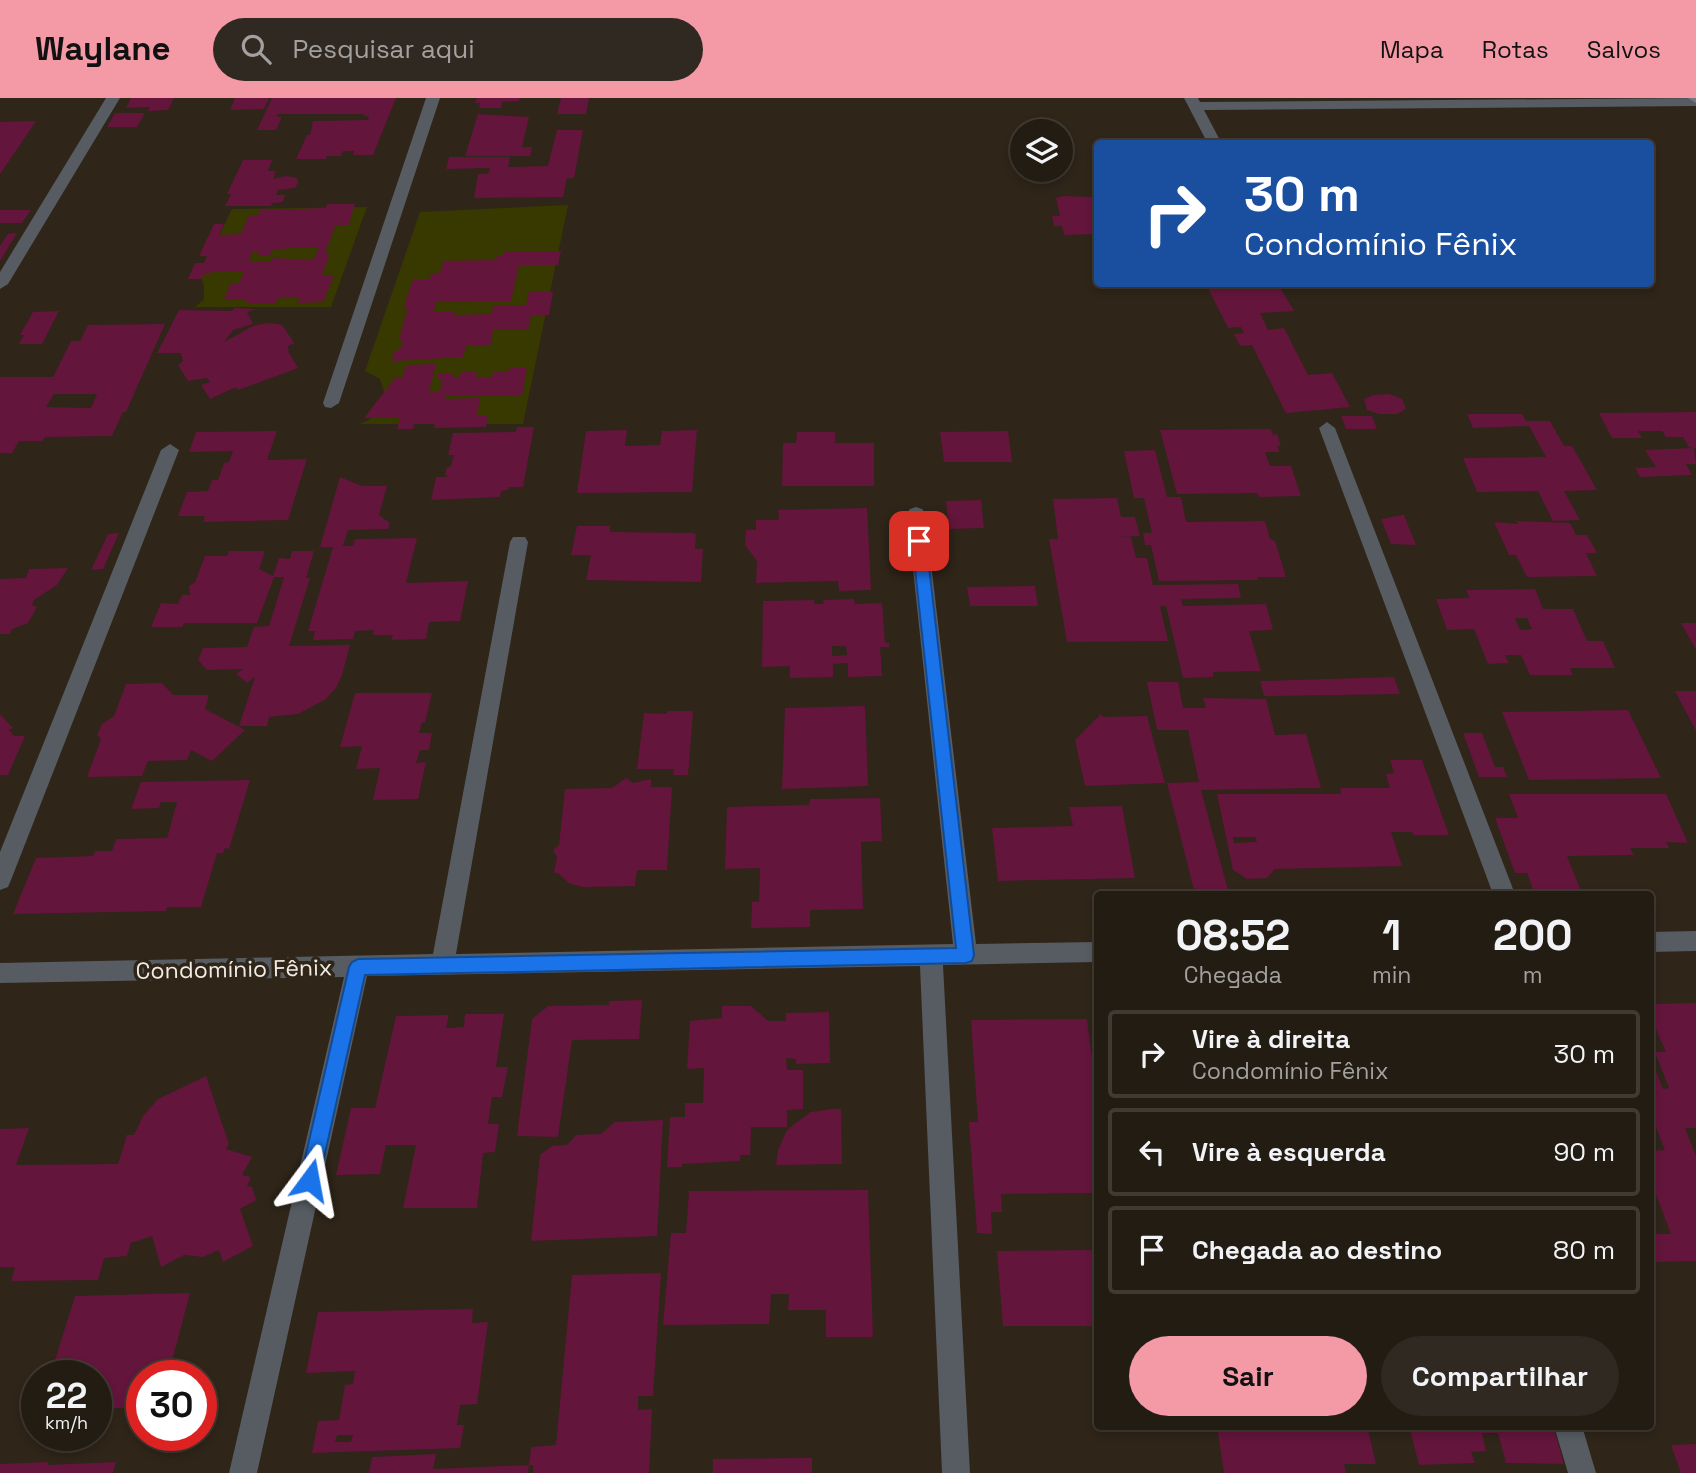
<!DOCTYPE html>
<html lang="pt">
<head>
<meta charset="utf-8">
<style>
  body { margin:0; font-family:"Space Grotesk",sans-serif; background:#2f2921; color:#f1f3f6; height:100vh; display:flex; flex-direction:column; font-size:26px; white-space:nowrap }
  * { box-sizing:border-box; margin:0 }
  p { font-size:23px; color:#a3a1a0 }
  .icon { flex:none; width:38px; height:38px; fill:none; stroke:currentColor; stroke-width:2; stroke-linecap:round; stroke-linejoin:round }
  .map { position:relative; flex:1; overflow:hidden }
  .panel { position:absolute; left:1094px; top:793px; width:560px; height:539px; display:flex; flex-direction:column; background:#231c13; border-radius:7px; box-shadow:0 4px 10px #0003,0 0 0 2px #403a33 }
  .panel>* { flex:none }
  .banner { position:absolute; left:1094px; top:42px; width:560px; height:147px; border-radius:7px; box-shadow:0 4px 10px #0003,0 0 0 2px #403a33; background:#1a4fa0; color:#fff; overflow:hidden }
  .buttons { position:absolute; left:1010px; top:21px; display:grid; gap:14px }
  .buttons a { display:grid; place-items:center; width:63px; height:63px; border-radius:50%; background:#231c13; box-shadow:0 4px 10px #0003,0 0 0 2px #403a33; font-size:35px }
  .speed { position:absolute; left:21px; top:1262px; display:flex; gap:14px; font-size:35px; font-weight:700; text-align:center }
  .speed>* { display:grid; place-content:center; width:91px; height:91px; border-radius:50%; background:#231c13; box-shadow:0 4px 10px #0003,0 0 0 2px #403a33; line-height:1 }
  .speed small { font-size:18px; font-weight:400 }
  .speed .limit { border:10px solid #d22; background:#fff; color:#111 }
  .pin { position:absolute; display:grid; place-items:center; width:60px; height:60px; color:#fff; margin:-30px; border-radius:14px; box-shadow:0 4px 10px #0006 }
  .me { position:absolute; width:77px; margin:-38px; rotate:13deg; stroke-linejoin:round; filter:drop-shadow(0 0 5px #0008) }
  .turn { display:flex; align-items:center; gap:24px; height:147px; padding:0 35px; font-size:32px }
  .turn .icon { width:91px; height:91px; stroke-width:2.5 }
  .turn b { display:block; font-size:49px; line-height:60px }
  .eta { display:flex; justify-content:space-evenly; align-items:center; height:119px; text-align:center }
  .eta b { font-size:42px; font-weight:800; line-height:49px }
  .cta { display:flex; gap:14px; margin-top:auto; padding:14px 35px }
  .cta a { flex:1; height:80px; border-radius:42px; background:#f49aa7; color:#111; font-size:28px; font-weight:800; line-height:80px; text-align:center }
  .cta a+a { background:#2f2921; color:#f1f3f6 }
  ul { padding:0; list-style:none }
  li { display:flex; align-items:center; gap:21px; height:88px; margin:0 14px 10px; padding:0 21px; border:4px solid #403a33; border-radius:7px }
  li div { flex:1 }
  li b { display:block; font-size:26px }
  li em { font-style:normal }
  header { display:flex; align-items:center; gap:42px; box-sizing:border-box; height:98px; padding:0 35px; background:#f49aa7; color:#111 }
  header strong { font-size:33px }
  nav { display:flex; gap:38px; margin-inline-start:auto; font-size:24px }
  .search { width:490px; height:63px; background:#2f2921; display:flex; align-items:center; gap:18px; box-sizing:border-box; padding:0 24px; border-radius:38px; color:#a3a1a0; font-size:26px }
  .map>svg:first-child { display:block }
</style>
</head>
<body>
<header>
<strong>Waylane</strong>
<div class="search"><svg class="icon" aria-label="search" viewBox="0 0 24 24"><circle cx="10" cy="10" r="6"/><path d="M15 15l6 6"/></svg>Pesquisar aqui</div>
<nav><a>Mapa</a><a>Rotas</a><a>Salvos</a></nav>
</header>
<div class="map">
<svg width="1696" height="1375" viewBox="0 0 1696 1375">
  <rect width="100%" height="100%" fill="#2f2519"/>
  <!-- green -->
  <path fill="#383900" d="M568 107 523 326H360L372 320 386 301 380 281 365 273 420 114Z
    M367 109 331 209H195L204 201V187L200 177 232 111Z"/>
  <!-- building -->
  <path fill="#63153c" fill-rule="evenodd" d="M131 0H174L168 12 148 13 150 9 126 10Z
    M235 0H269L264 11 230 12Z
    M272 0H396L373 57H353L354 53H343L341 58H327L326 61H296L307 37H310L313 23 368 22 369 18H363L364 16H278L277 19H282L276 32H257Z
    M477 0H520L519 3 502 4 501 10H479L480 5H475Z
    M561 0H589L586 16H557Z
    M115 15H145L137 29H107Z
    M478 16 529 19 522 49H532L530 58H465Z
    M36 23 9 63 0 76V24Z
    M557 32H583L574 80H567L563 99 474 100 478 76H488L490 70 446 71 449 59H510L508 69 548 68Z
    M1060 40H1064L1069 64H1060Z
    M1011 41H1022V59H1014Z
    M243 62H272L268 73H276L273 81 286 78 297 80 298 85 295 90 278 92 276 97H285L283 104 272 105 271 108H225L231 96H227Z
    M1063 98 1097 99V136L1064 137 1062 128H1054L1052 118H1060L1056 100Z
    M327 106H355L348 128H335L325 155H330L322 177H334L323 204 298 205 300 200H279L275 205H246L248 201 224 202 231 185H239L244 174H213L203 177 201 181H188L195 165H204L207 158H199L214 126H224L219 137 241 136 249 117H258L260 112 326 110ZM292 150H319L313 162 273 160 271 163 248 164 253 153H259L258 157H270L272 152Z
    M0 112H31L22 125H0Z
    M17 135 0 163V148L8 136Z
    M561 153 558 167H519L511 203 436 204 434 213H455L454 217 492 216 493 208 526 207 529 194H553L549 217H531L528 232H493L490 248H466L463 259 392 263 394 253 400 252 403 241H399L408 209H404L413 181H430L431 175H440L443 163 496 162 497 157H503L504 154Z
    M1206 186H1278L1294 213 1260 215 1268 232 1284 230 1308 277 1332 275 1350 309 1286 315 1252 247 1240 248 1234 236 1244 235 1241 229 1228 230Z
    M234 210 257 211 247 214 253 226 233 232 224 244 253 228 266 225 278 226 283 228 294 245 288 248 289 255 298 270 238 292 236 289 210 301 201 287 210 284 207 280 188 283 178 267 183 263 181 255H157L179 212 232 213Z
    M59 213 42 246H19L24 237H20L33 214Z
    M165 226 126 314H123L112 338 45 339 42 343H19L12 355H0V279H53L71 243H80L88 227ZM54 296H97L91 310 46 309Z
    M436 266 429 293H440L443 281H437L438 275H454L452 280H460L461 274H477L475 280H492L493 274H509L510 269H527L522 297 446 298 445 301 480 300 477 318H488L486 329 434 330 435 325 414 326 413 331H397L400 320H364L396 279 402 280 406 267Z
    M1389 296 1402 301 1406 311 1397 316H1379L1367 312 1364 301 1373 297Z
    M1696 314V350H1693L1689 349 1683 339H1666L1662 333H1638L1642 340H1612L1599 315Z
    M1467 316H1522L1526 323H1550L1564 348H1572L1597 392 1564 393 1580 422 1553 423 1538 393 1477 394 1463 360 1546 359 1529 328 1473 330Z
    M1341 318H1372L1377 331H1346Z
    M517 329H534L523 389H509L508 392 501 393 500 399 431 402 436 379H448L445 376 447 370 451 368 454 357H448L453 335 516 334Z
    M1271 331 1273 337 1277 336 1281 348H1277L1280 354H1265L1270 368H1291L1301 398 1259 399 1257 395 1177 396 1160 332Z
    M627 332 625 348 660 347 662 333 697 332 692 394 577 395 586 333Z
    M277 333 267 362 307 361 288 422 203 424 205 418H178L187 394 208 393 212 382H218L224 365 229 364 233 353 189 354 196 334Z
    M1008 333 1012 364H944L940 334Z
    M797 334H835V345H874V388H782L783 345H796Z
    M1694 350 1696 366H1686L1692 377 1640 379 1635 370 1656 369 1645 352Z
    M1155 352 1167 399H1181L1186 424 1265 423 1270 441 1275 443 1286 479H1257L1258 482 1159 483 1151 447H1145L1143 435H1152L1144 400H1134L1124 353Z
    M340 379 362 388H387L379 417 390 425 388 431 348 432 343 448H353L355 441 417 440 406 485 468 483 460 523 429 524 426 541 391 542 393 537H373L374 532 355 533 353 541 313 542 315 533H308L333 449H320Z
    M1117 400 1121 419H1135L1140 438 1120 439H1131L1136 460H1147L1153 487 1238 486 1241 500 1181 501 1183 508 1266 506 1273 532 1249 533 1261 573 1213 574V579L1183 580 1166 508H1160L1168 543 1067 544 1049 441H1058L1053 401Z
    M981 402 984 430 949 431 946 403Z
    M867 410 871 492 839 493 838 483 756 485 757 463 745 447 746 432H756V422H779L778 412Z
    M1402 417H1404L1416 447 1391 446 1381 421Z
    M1516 423 1570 425 1576 437H1587L1597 455H1586L1597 478 1527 479 1516 457H1509L1494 424 1518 426Z
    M577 428H610V434L694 435 696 437 695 451H703L701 484 586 482 591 457H571Z
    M119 435 103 471 91 472 108 436Z
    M229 453H265L259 471 273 478 279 460 290 461 292 453H314L306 480H310L289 548 350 547 342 577 336 590 326 601 298 616 269 619 267 628H239L255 579 247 585 236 576 243 571 207 572 198 562 203 550 247 549 254 529 269 528 284 479H274L257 525H184L182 529H151L161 505 178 506 182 497H190L189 488 195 484 205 458H227Z
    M68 470 57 487 34 502 32 507 37 509 28 525 12 531 10 536H0V481L26 480 29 471Z
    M1035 488 1038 508H970L967 489Z
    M1535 491 1543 511H1573L1587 543H1603L1615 570H1570L1573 577H1530L1521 557H1505L1509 565 1488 566 1474 531 1447 532 1436 501 1470 500 1466 492ZM1515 520H1527L1532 531 1520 532Z
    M854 501 855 506 882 505 885 545H889V549H880L882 578 848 579V565L833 566V579L790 580V568L762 569 763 503 814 502V506H824L823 502ZM832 548H846L847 557 832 558Z
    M1681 525H1696V552Z
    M1394 579 1400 596 1264 598 1260 583Z
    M1147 584H1178L1183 610H1206L1203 600 1266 601 1275 637 1306 636 1321 690 1201 692 1229 796H1195L1167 685 1199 684 1188 632H1157Z
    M162 585 173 597H209L205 611 245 632 212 663 191 652 187 662 148 663 142 678 87 679 101 641 97 637 102 626 114 618 126 586Z
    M1675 593H1696V633Z
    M355 595H432L425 625 422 624 419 635H432L429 652H420L416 665 426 664 418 701 373 702 380 670 356 671 362 648 340 649Z
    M865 608 868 688 782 691 785 610Z
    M1628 612 1661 680 1529 682 1502 614Z
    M667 613H693L688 677H673L674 671H637L644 615 667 616Z
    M0 616 13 630 9 632 14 638H25L8 677H0Z
    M1101 616 1103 619 1147 618 1165 685 1085 688 1075 642Z
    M1463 635H1482L1495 669H1503L1507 679H1479Z
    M1390 662H1422L1449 737H1413L1412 734H1391L1402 768 1275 771 1267 780 1247 781 1233 772 1217 696H1341L1340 690H1390L1386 676 1394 675ZM1233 739H1255L1257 744 1234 745Z
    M626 680 633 685 651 681V689H672L667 772H637L635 788 582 789 569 785 558 775H554L557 759 553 752 559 747 565 691 612 690Z
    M250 682 229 751 225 750 223 755H217L201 809H167L166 813 13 816 36 760 93 758 95 753H112L116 741 167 740 177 704H161L159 710 131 711 141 684Z
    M1509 696H1666L1688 745 1666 744 1669 750H1630L1634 757 1567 758 1582 796H1535L1527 775H1515L1495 720H1518Z
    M880 700 882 743 861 744 863 811 810 812V829L751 830 752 804H759L760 770 725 771 727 709 809 707 810 701Z
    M1122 708 1135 780 998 783 992 730 1073 728 1069 709Z
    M642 902 639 941 572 942 558 1039 517 1038 532 921 548 908 609 907V903Z
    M1696 905V1030H1685L1696 1058V1163L1652 1164 1650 1136H1671L1650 1081V1053L1665 1052 1650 1014V958L1663 991 1669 990 1655 954H1666L1650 918V906Z
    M722 908H751L768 923H786V915L829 914 830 965 796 966V961L786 960 787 972H803V1011L787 1012V1029H751L750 1057H740V1063L682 1066V1069H667L670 1019H685V1005H703L704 970 687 971 690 923 722 920Z
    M465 916H504L496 969H508L502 999H492L488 1026H499L495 1054 483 1055 477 1110H403L416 1047H386L380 1076 336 1077 351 1010H375L396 918 449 917 446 930 464 929Z
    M1087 921 1097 999V1095L1001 1096 1002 1114H991L992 1136 977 1135 969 1024H978L971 922Z
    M206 978 229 1046 226 1051 252 1059 242 1077 251 1079 247 1088 252 1089 256 1102 240 1111 253 1148 223 1164 219 1152 203 1159 184 1157 161 1169 152 1138 131 1145 127 1158 104 1160 98 1182 11 1183 15 1169H0V1031L29 1030 16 1067 118 1066 127 1037H134L143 1018 158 1001Z
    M831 1011H841L842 1066 776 1067 778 1052 786 1034 793 1027 811 1014Z
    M663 1022 657 1138 531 1143 540 1057 552 1048 567 1047 576 1037 601 1036 615 1024Z
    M868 1092 873 1239H826V1212H788L789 1196H771L769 1226 663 1227 671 1135H686L689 1093Z
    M1097 1152V1228H1003L997 1153Z
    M661 1175 653 1298H638V1312L652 1311 649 1375H533V1367H529L531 1349 556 1347 572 1177Z
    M190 1195 168 1278H142V1309L96 1311V1278H50L75 1198Z
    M473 1211 472 1225 488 1224 477 1306 460 1307 457 1327H464L460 1350 312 1355 318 1323 339 1322 345 1287 353 1286 355 1273 306 1275 318 1214ZM337 1337H353L351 1344H335Z
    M1217 1328H1367L1376 1366H1344L1346 1375H1224Z
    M1390 1328H1553L1564 1366 1506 1365 1498 1335H1482L1486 1353 1471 1354 1475 1365 1419 1367 1410 1332H1391Z
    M1696 1346V1375H1681L1671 1347Z
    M436 1356 433 1371 529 1367 528 1375H369L372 1359Z
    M798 1360H812V1375H713V1361Z
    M48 1364V1367L116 1364 113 1375H0V1366Z"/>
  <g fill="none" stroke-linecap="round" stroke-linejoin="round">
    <!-- street -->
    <path fill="#565c61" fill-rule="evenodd" d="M106 0H120L8 186 0 191V174Z
      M426 0H440L339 305 331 310 325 309 323 305Z
      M1184 0H1198L1200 4 1696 0V8L1204 12 1222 46H1208Z
      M1327 324 1335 330 1515 796H1493L1319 330Z
      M170 346 179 352 11 782 8 789 0 792V754L161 352Z
      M916 409 922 411 925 415 976 846 1097 844V864L943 867 970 1375H942L920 868 367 878 257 1375H229L344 879 0 885V865L433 856 510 444 513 439H525L528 444 456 856 953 846 907 415 910 411Z
      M1696 833V853L1650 854V834Z
      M1554 1328H1582L1596 1375H1568Z"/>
    <!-- secondary -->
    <path fill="#717a83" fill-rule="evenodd" d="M1688 0H1696V5Z"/>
  </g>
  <!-- route -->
  <path fill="#1a73e8" stroke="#114b97" stroke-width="2" d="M919 438 926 443 974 857 972 863 966 865 365 877 319 1082 317 1089 310 1092 303 1089 300 1082 349 869 352 864 358 861 956 850 912 443Z"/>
  <g text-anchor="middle" stroke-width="7" stroke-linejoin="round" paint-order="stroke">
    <!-- street labels -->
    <g font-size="23" fill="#f2ebe4" stroke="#2f2519">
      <text transform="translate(234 871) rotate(-1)" y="8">Condomínio Fênix</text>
    </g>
  </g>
</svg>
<div class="buttons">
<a><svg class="icon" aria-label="layers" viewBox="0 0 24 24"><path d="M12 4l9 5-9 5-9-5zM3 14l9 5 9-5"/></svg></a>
</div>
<div class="speed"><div>22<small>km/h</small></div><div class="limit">30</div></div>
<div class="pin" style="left:919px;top:443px;background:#d93025"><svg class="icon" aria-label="arrive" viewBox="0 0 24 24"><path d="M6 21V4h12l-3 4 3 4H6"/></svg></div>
<svg class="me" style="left:310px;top:1082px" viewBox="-20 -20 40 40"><path d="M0-17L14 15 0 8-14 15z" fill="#1a73e8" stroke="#fff" stroke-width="4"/></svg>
<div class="banner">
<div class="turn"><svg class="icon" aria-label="right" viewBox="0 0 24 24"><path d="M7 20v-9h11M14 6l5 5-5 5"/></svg><div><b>30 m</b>Condomínio Fênix</div></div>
</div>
<section class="panel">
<div class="eta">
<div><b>08:52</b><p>Chegada</p></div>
<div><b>1</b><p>min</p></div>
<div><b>200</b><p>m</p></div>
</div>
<ul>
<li><svg class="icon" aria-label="right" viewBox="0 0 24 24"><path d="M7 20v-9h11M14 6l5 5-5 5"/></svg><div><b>Vire à direita</b><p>Condomínio Fênix</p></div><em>30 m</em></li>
<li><svg class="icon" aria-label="left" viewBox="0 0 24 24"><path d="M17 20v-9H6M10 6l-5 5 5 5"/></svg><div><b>Vire à esquerda</b></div><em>90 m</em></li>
<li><svg class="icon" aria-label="arrive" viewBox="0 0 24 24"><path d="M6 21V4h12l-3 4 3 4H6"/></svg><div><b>Chegada ao destino</b></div><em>80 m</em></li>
</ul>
<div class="cta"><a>Sair</a><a>Compartilhar</a></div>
</section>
</div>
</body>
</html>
